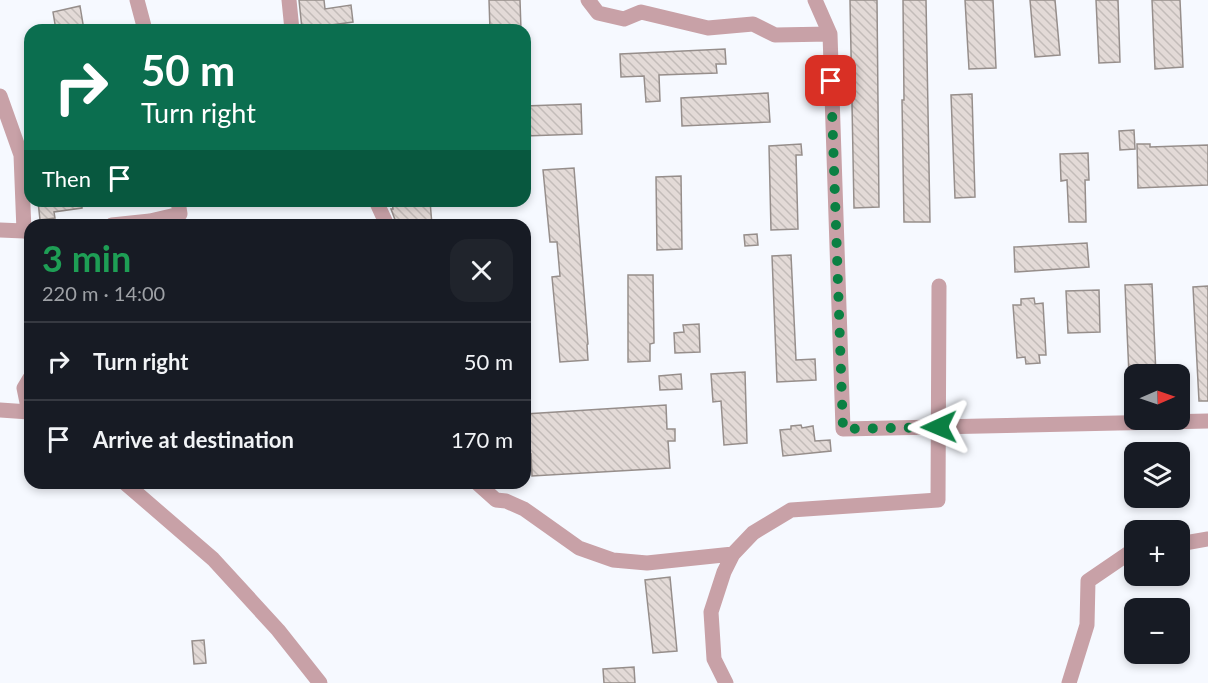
<!DOCTYPE html>
<html lang="en">
<head>
<meta charset="utf-8">
<style>
  body { margin:0; font-family:Lato,sans-serif; background:#20242c; color:#f1f3f6; height:100vh; display:flex; flex-direction:column; font-size:22px; white-space:nowrap }
  * { box-sizing:border-box; margin:0 }
  p { font-size:20px; color:#9ea1a6 }
  .icon { flex:none; width:33px; height:33px; fill:none; stroke:currentColor; stroke-width:2; stroke-linecap:round; stroke-linejoin:round }
  .map { position:relative; flex:1; overflow:hidden }
  .side { position:absolute; left:24px; top:219px; width:507px; height:270px; display:flex; flex-direction:column; background:#171b24; border-radius:18px; box-shadow:0 3px 9px #0003 }
  .side>* { flex:none }
  .hud { position:absolute; left:24px; top:24px; width:507px; height:183px; border-radius:18px; box-shadow:0 3px 9px #0003; background:#0b6e4f; color:#fff; overflow:hidden }
  .needle { width:39px; rotate:88deg }
  .tools { position:absolute; left:1124px; top:364px; display:grid; gap:12px }
  .tools a { display:grid; place-items:center; width:66px; height:66px; border-radius:12px; background:#171b24; box-shadow:0 3px 9px #0003; font-size:30px }
  .pin { position:absolute; display:grid; place-items:center; width:51px; height:51px; color:#fff; margin:-26px; border-radius:12px; box-shadow:0 3px 9px #0006 }
  .me { position:absolute; width:66px; margin:-33px; rotate:269deg; stroke-linejoin:round; filter:drop-shadow(0 0 4px #0008) }
  .turn { display:flex; align-items:center; gap:21px; height:126px; padding:0 18px; font-size:27px }
  .turn .icon { width:78px; height:78px; stroke-width:2.5 }
  .turn b { display:block; font-size:42px; line-height:51px }
  .then { display:flex; align-items:center; height:57px; padding:0 18px; background:#0003; gap:12px; font-size:22px }
  .round { display:grid; place-items:center; flex:none; width:63px; height:63px; border-radius:18px; background:#20242c }
  .overview { display:flex; align-items:center; justify-content:space-between; height:102px; padding:0 18px }
  h1 { font-size:36px; font-weight:700; line-height:45px; color:#1e9e55 }
  ul { padding:0; list-style:none }
  li { display:flex; align-items:center; gap:18px; height:78px; padding:0 18px; border-top:2px solid #363941 }
  li div { flex:1 }
  li b { display:block; font-size:22px }
  li em { font-style:normal }
  .map>svg:first-child { display:block }
</style>
</head>
<body>
<div class="map">
<svg width="1208" height="683" viewBox="0 0 1208 683">
  <defs>
    <pattern id="building-back-hatch" width="6" height="6" patternUnits="userSpaceOnUse" patternTransform="scale(1.5)"><rect width="6" height="6" fill="#e3dad7"/><path d="M-1 5l2 2M0 0l6 6M5-1l2 2" fill="none" stroke="#c3bcb9"/></pattern>
  </defs>
  <rect width="100%" height="100%" fill="#f6f9ff"/>
  <!-- building -->
  <path fill="url(#building-back-hatch)" stroke="#968e8b" stroke-width="1.5" d="M299 0H324L325 9 351 5 353 22 302 29Z
    M489 0H520L521 30H490Z
    M850 0H877L879 207 854 208Z
    M903 0H926L930 222H904L902 100H904Z
    M965 0H993L996 68 969 69Z
    M1030 0H1055L1060 55 1035 57Z
    M1096 0H1118L1120 62 1099 63Z
    M1152 0H1180L1183 67 1155 69Z
    M80 6 84 30H56L53 12Z
    M725 49 726 64H716L717 73 659 75 660 101 646 102 644 76 621 77 620 54Z
    M768 93 770 122 682 126 681 98Z
    M972 94 975 197 955 198 951 95Z
    M581 104 582 134 525 136V106Z
    M1134 130 1135 149 1120 150 1119 131Z
    M801 144 802 155H796L798 229 771 230 769 146Z
    M1137 144H1150V147L1208 145V185L1138 188Z
    M1088 153 1089 180H1085L1086 222H1069L1067 180 1061 181 1060 154Z
    M574 168 588 344 587 345 588 360 560 362 552 277 560 276 557 242H550L543 170Z
    M681 176 682 249 657 250 656 177Z
    M38 201H82V208L54 212 55 218 40 220Z
    M392 201H430L432 225H397L391 209H393Z
    M757 234 758 245 745 246 744 235Z
    M1087 243 1089 267 1015 272 1014 247Z
    M791 255 796 360 815 359 816 380 777 382 772 256Z
    M628 275H653L654 343 650 344V361L628 362Z
    M1152 284 1156 375H1129L1125 285Z
    M1208 286V401H1199L1193 287Z
    M1099 290 1100 332 1068 333 1066 291Z
    M1034 298 1035 304 1043 303 1046 355H1039L1040 363 1026 364 1025 357 1017 358 1013 305H1021V299Z
    M699 324 700 352 675 353 674 333 684 332 683 325Z
    M745 372 747 443 724 445 721 401 713 402 711 374Z
    M681 374 682 389 660 390 659 376Z
    M666 405 667 429H675V441H668L670 468 532 476 531 454 525 455V414Z
    M801 425 802 428 813 426 815 441 830 440 831 451 783 456 780 430 791 429V426Z
    M670 577 677 651 653 653 645 580Z
    M204 640 206 663 194 664 192 641Z
    M634 667 635 683H604L603 669Z"/>
  <g fill="none" stroke-linecap="round" stroke-linejoin="round">
    <!-- street -->
    <path stroke="#c8a1a7" stroke-width="15" d="M137 0 145 30
      M289 0 292 30
      M588 0 598 13 624 19 641 12 708 28 753 24 775 35 830 34
      M815 0 830 34 843 429 1208 421
      M0 96 21 155 24 231
      M376 201 387 225
      M112 225 150 221 180 214 178 201
      M0 230 24 231 30 233
      M0 410 29 412 24 388 30 378
      M125 483 213 559 278 630 320 683
      M477 483 496 500 506 501 524 509 579 548 613 560 647 563 733 554
      M1179 544 1208 539
      M726 683 714 659 711 612 724 572 733 554 753 533 791 510 938 500 939 286
      M1069 683 1087 625 1088 581 1129 553 1134 552"/>
  </g>
  <g fill="none" stroke-linecap="round" stroke-linejoin="round">
    <!-- route -->
    <path stroke="#0b8043" stroke-width="10" stroke-dasharray="0 18" d="M831 81 843 429 939 427"/>
  </g>
</svg>
<div class="tools">
<a><svg class="needle" viewBox="-14 -14 28 28"><path d="M0-13l5 13h-10z" fill="#e53935"/><path d="M0 13l5-13h-10z" fill="#9ea1a6"/></svg></a>
<a><svg class="icon" aria-label="layers" viewBox="0 0 24 24"><path d="M12 4l9 5-9 5-9-5zM3 14l9 5 9-5"/></svg></a>
<a>+</a>
<a>−</a>
</div>
<div class="pin" style="left:831px;top:81px;background:#d93025"><svg class="icon" aria-label="arrive" viewBox="0 0 24 24"><path d="M6 21V4h12l-3 4 3 4H6"/></svg></div>
<svg class="me" style="left:939px;top:427px" viewBox="-20 -20 40 40"><path d="M0-17L14 15 0 8-14 15z" fill="#0b8043" stroke="#fff" stroke-width="4"/></svg>
<div class="hud">
<div class="turn"><svg class="icon" aria-label="right" viewBox="0 0 24 24"><path d="M7 20v-9h11M14 6l5 5-5 5"/></svg><div><b>50 m</b>Turn right</div></div>
<div class="then">Then<svg class="icon" aria-label="arrive" viewBox="0 0 24 24"><path d="M6 21V4h12l-3 4 3 4H6"/></svg></div>
</div>
<section class="side">
<div class="overview"><div><h1>3 min</h1><p>220 m · 14:00</p></div><a class="round"><svg class="icon" aria-label="close" viewBox="0 0 24 24"><path d="M6 6l12 12M18 6L6 18"/></svg></a></div>
<ul>
<li><svg class="icon" aria-label="right" viewBox="0 0 24 24"><path d="M7 20v-9h11M14 6l5 5-5 5"/></svg><div><b>Turn right</b></div><em>50 m</em></li>
<li><svg class="icon" aria-label="arrive" viewBox="0 0 24 24"><path d="M6 21V4h12l-3 4 3 4H6"/></svg><div><b>Arrive at destination</b></div><em>170 m</em></li>
</ul>
</section>
</div>
</body>
</html>
